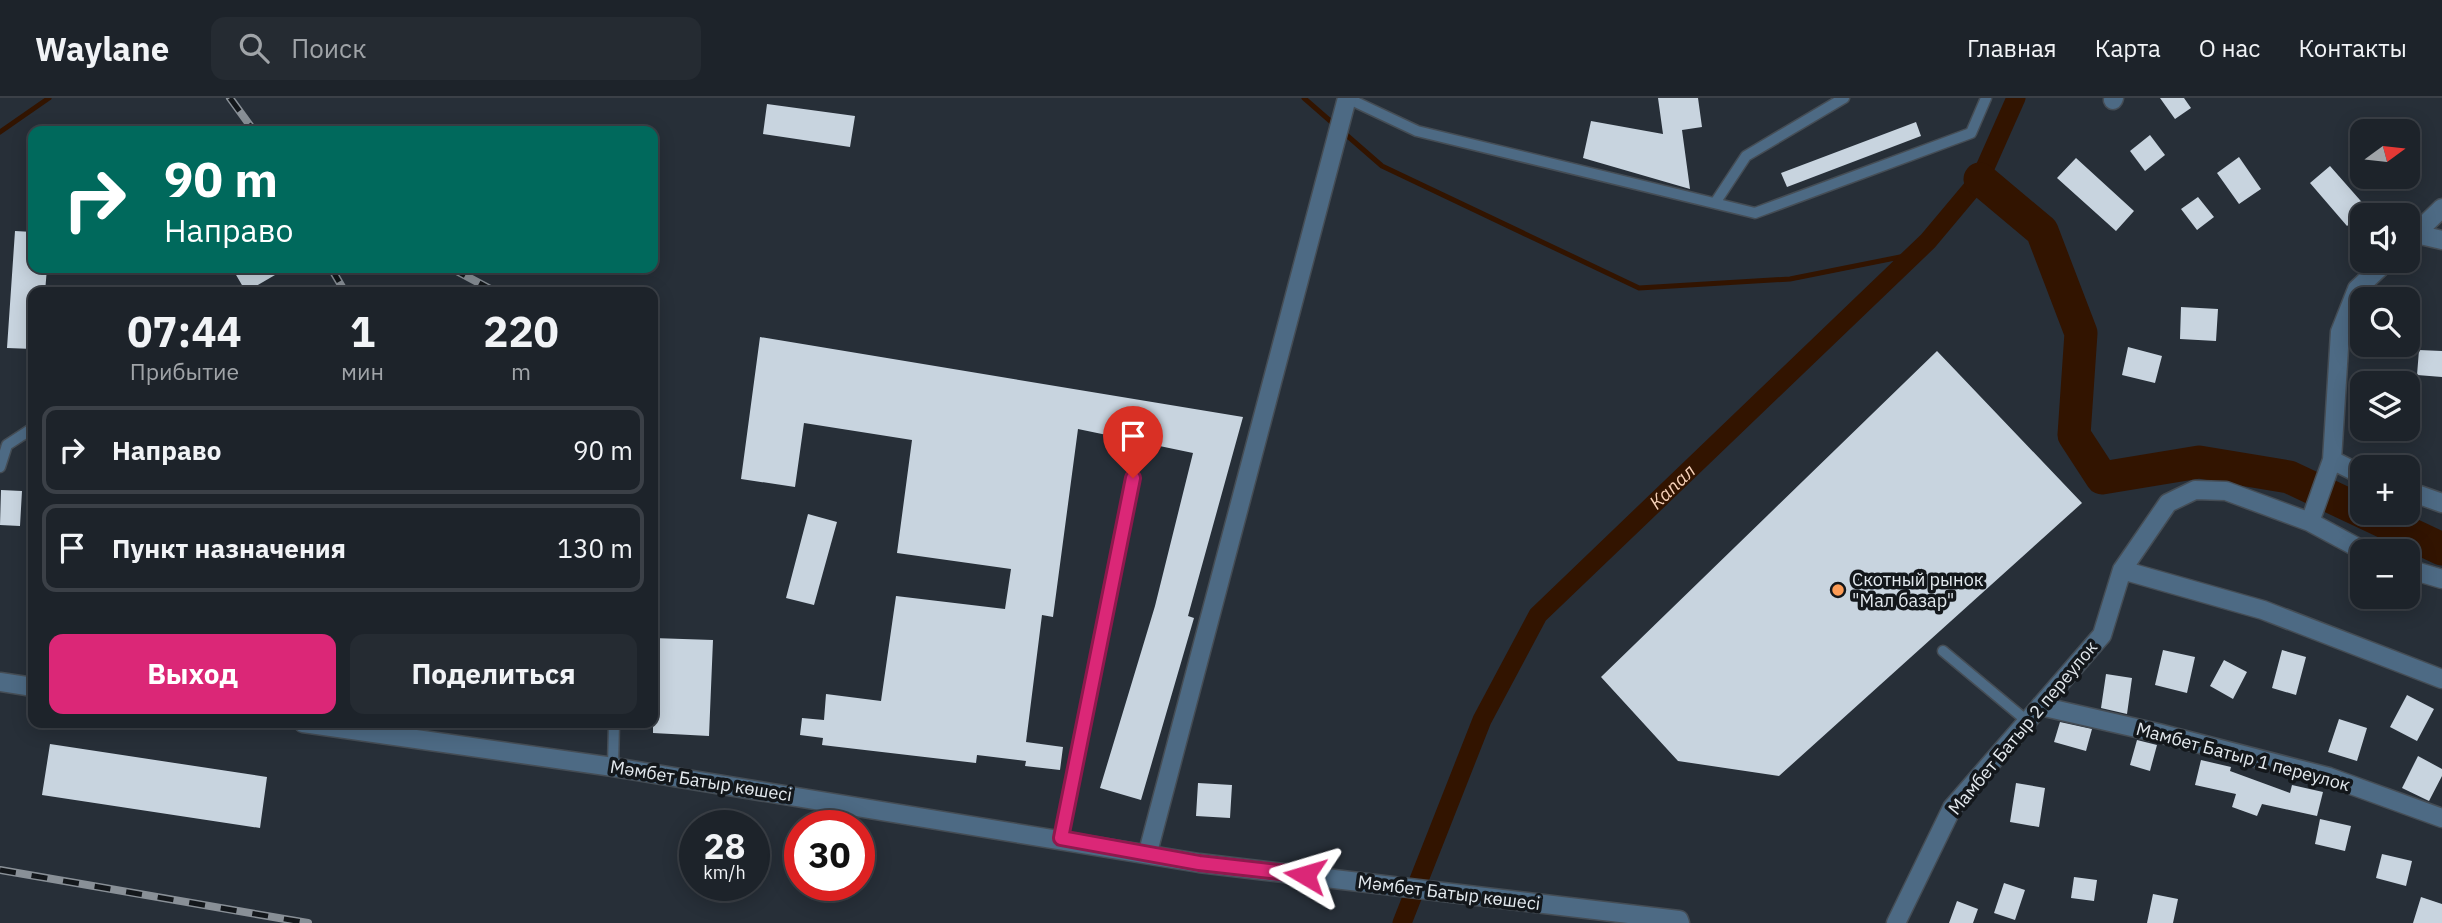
<!DOCTYPE html>
<html lang="ru">
<head>
<meta charset="utf-8">
<style>
  body { margin:0; font-family:"IBM Plex Sans",sans-serif; background:#252b32; color:#f1f3f6; height:100vh; display:flex; flex-direction:column; font-size:26px; white-space:nowrap }
  * { box-sizing:border-box; margin:0 }
  p { font-size:23px; color:#a0a4a8 }
  .icon { flex:none; width:38px; height:38px; fill:none; stroke:currentColor; stroke-width:2; stroke-linecap:round; stroke-linejoin:round }
  .map { position:relative; flex:1; overflow:hidden }
  .details { position:absolute; left:28px; top:189px; width:630px; height:441px; display:flex; flex-direction:column; background:#1d232a; border-radius:14px; box-shadow:0 4px 18px #0003,0 0 0 2px #3b4047 }
  .details>* { flex:none }
  .banner { position:absolute; left:28px; top:28px; width:630px; height:147px; border-radius:14px; box-shadow:0 4px 18px #0003,0 0 0 2px #3b4047; background:#00695c; color:#fff; overflow:hidden }
  .needle { width:46px; rotate:75deg }
  .buttons { position:absolute; left:2350px; top:21px; display:grid; gap:14px }
  .buttons a { display:grid; place-items:center; width:70px; height:70px; border-radius:14px; background:#1d232a; box-shadow:0 4px 18px #0003,0 0 0 2px #3b4047; font-size:35px }
  .speed { position:absolute; left:679px; top:712px; display:flex; gap:14px; font-size:35px; font-weight:700; text-align:center }
  .speed>* { display:grid; place-content:center; width:91px; height:91px; border-radius:50%; background:#1d232a; box-shadow:0 4px 18px #0003,0 0 0 2px #3b4047; line-height:1 }
  .speed small { font-size:18px; font-weight:400 }
  .speed .limit { border:10px solid #d22; background:#fff; color:#111 }
  .pin { position:absolute; display:grid; place-items:center; width:60px; height:60px; color:#fff; margin:-72px -30px; border-radius:50% 50% 50% 0; rotate:-45deg; box-shadow:0 0 7px #0007 }
  .pin .icon { rotate:45deg }
  .me { position:absolute; width:77px; margin:-38px; rotate:277deg; stroke-linejoin:round; filter:drop-shadow(0 0 5px #0008) }
  .turn { display:flex; align-items:center; gap:24px; height:147px; padding:0 21px; font-size:32px }
  .turn .icon { width:91px; height:91px; stroke-width:2.5 }
  .turn b { display:block; font-size:49px; line-height:60px }
  .eta { display:flex; justify-content:space-evenly; align-items:center; height:119px; text-align:center }
  .eta b { font-size:42px; font-weight:800; line-height:49px }
  .cta { display:flex; gap:14px; margin-top:auto; padding:14px 21px }
  .cta a { flex:1; height:80px; border-radius:14px; background:#db2777; color:#fff; font-size:28px; font-weight:800; line-height:80px; text-align:center }
  .cta a+a { background:#252b32; color:#f1f3f6 }
  ul { padding:0; list-style:none }
  li { display:flex; align-items:center; gap:21px; height:88px; margin:0 14px 10px; padding:0 7px; border:4px solid #3b4047; border-radius:14px }
  li div { flex:1 }
  li b { display:block; font-size:26px }
  li em { font-style:normal }
  header { display:flex; align-items:center; gap:42px; box-sizing:border-box; height:98px; padding:0 35px; background:#1d232a; border-bottom:2px solid #3b4047 }
  header strong { font-size:33px }
  nav { display:flex; gap:38px; margin-inline-start:auto; font-size:24px }
  .search { width:490px; height:63px; background:#252b32; display:flex; align-items:center; gap:18px; box-sizing:border-box; padding:0 24px; border-radius:14px; color:#a0a4a8; font-size:26px }
  .map>svg:first-child { display:block }
</style>
</head>
<body>
<header>
<strong>Waylane</strong>
<div class="search"><svg class="icon" aria-label="search" viewBox="0 0 24 24"><circle cx="10" cy="10" r="6"/><path d="M15 15l6 6"/></svg>Поиск</div>
<nav><a>Главная</a><a>Карта</a><a>О нас</a><a>Контакты</a></nav>
</header>
<div class="map">
<svg width="2442" height="825" viewBox="0 0 2442 825">
  <rect width="100%" height="100%" fill="#272f38"/>
  <g fill="none" stroke-linecap="round" stroke-linejoin="round">
    <!-- stream -->
    <path stroke="#321400" stroke-width="5" d="M1304 0 1336 28
      M0 34 49 0
      M1343 34 1382 68 1639 190 1790 181 1915 156"/>
    <!-- canal -->
    <path stroke="#321400" stroke-width="19" id="s1" d="M1402 825 1482 622 1538 517 1928 143 1980 81 2016 0"/>
    <!-- river -->
    <path stroke="#321400" stroke-width="33" d="M1980 81 2042 133 2081 235 2074 337 2102 380 2199 364 2289 379 2442 451"/>
  </g>
  <!-- building -->
  <path fill="#c8d4df" d="M1658 0H1698L1702 29 1682 32 1690 91 1583 60 1591 23 1663 36Z
    M2160 0H2184L2191 10 2175 21Z
    M767 6 855 18 850 49 763 36Z
    M1916 24 1921 38 1787 89 1781 75Z
    M2150 37 2165 57 2145 73 2130 53Z
    M2239 59 2261 91 2239 106 2217 75Z
    M2076 60 2134 113 2116 133 2057 80Z
    M2330 68 2367 110 2347 128 2310 85Z
    M2198 99 2214 119 2197 132 2181 111Z
    M15 133 33 134V170H47L45 194H33V251L7 250Z
    M232 170H287L246 194Z
    M2181 209 2218 211 2216 243 2180 241Z
    M760 239 1243 319 1188 518 1194 520 1141 702 1100 690 1155 508 1193 355 1078 331 1053 519 1042 517 1026 644 1063 649 1060 672 1025 668 1026 663 977 657 976 665 822 647 823 640 800 637 802 620 824 622 826 596 881 603 896 498 1005 511 1011 471 897 455 912 342 804 325 795 389 741 381Z
    M2128 249 2162 258 2155 285 2122 277Z
    M2419 252 2442 253V279L2417 277Z
    M1937 253 2082 405 1779 678 1678 663 1601 579Z
    M1 392 22 393 20 428 0 427Z
    M808 416 837 424 814 507 786 500Z
    M653 540 713 542 709 638 653 635Z
    M2163 552 2195 559 2187 595 2155 587Z
    M2282 552 2306 559 2296 597 2272 590Z
    M2224 562 2247 574 2233 601 2210 588Z
    M2106 576 2132 580 2127 616 2101 610Z
    M2407 597 2434 611 2417 643 2390 629Z
    M2339 621 2367 630 2357 663 2328 654Z
    M2060 624 2092 631 2086 653 2054 644Z
    M2137 642 2157 647 2150 673 2130 667Z
    M50 646 267 679 260 730 42 697Z
    M2418 658 2442 671V678L2429 703 2402 690Z
    M2201 662 2231 669 2230 673 2290 695 2292 687 2323 694 2317 718 2262 706 2257 718 2232 709 2236 696 2195 687Z
    M1198 685 1232 687 1230 720 1196 718Z
    M2016 685 2045 690 2039 729 2010 724Z
    M2320 721 2351 728 2345 753 2315 746Z
    M2382 756 2412 763 2406 788 2376 780Z
    M2074 779 2097 782 2094 803 2071 800Z
    M2004 785 2025 792 2015 822 1994 815Z
    M2153 796 2178 801 2173 825H2147Z
    M2421 799 2442 806V825H2413Z
    M1957 803 1978 811 1973 825H1949Z"/>
  <g fill="none" stroke-linecap="round" stroke-linejoin="round">
    <!-- lane casing -->
    <g stroke="#454d55" stroke-width="13">
      <path id="lane" d="M1347 0 1417 33 1755 115 1971 35 1986 0
        M1715 105 1746 58 1844 0
        M0 369 7 347 33 330
        M1943 553 2027 623
        M613 669 614 625
        M1061 740 1133 380"/>
    </g>
    <!-- street casing -->
    <g stroke="#454d55" stroke-width="21">
      <path id="street" d="M2113 2 2114 0
        M2416 136 2442 142
        M2408 143 2442 110
        M2362 377 2332 362 2340 234 2357 191 2387 163
        M2408 393 2442 405
        M2310 424 2364 453
        M2408 471 2442 481
        M2122 472 2263 512 2442 581
        M0 584 33 589
        M2040 608 2158 635 2329 679 2442 720
        M303 625 613 669 1199 765 1679 822 1680 825
        M1148 754 1347 0
        M1896 825 1952 710 2102 537 2122 472 2168 405 2195 392 2226 393 2310 424 2332 362"/>
    </g>
    <!-- lane -->
    <use href="#lane" stroke="#4d6a84" stroke-width="10"/>
    <!-- street -->
    <use href="#street" stroke="#4d6a84" stroke-width="18"/>
    <!-- rail casing -->
    <g stroke="#899097" stroke-width="8">
      <path id="rail" d="M230 0 254 33
        M331 170 345 194
        M451 170 496 194
        M0 772 308 825"/>
    </g>
    <!-- rail -->
    <use href="#rail" stroke="#13171b" stroke-width="5" stroke-dasharray="16" stroke-linecap="butt"/>
  </g>
  <g fill="none" stroke-linecap="round" stroke-linejoin="round">
    <!-- route casing -->
    <g stroke="#8e194d" stroke-width="18">
      <path id="route" d="M1133 380 1061 740 1199 765 1305 777"/>
    </g>
    <!-- route -->
    <use href="#route" stroke="#db2777" stroke-width="12"/>
  </g>
  <!-- markers -->
  <circle fill="#fd9c56" stroke="#13171b" stroke-width="2.5" cx="1838" cy="492" r="7"/>
  <g text-anchor="middle" stroke-width="7" stroke-linejoin="round" paint-order="stroke">
    <!-- poi labels -->
    <g font-size="18" fill="#e3e9ee" stroke="#13171b" text-anchor="start">
      <text x="1852" y="488">Скотный рынок<tspan x="1852" dy="21">"Мал базар"</tspan></text>
    </g>
    <!-- street labels -->
    <g font-size="18" fill="#e3e9ee" stroke="#13171b">
      <text transform="translate(2023 630) rotate(-50)" y="6">Мамбет Батыр 2 переулок</text>
      <text transform="translate(2243 659) rotate(15)" y="6">Мамбет Батыр 1 переулок</text>
      <text transform="translate(701 683) rotate(9)" y="6">Мәмбет Батыр көшесі</text>
      <text transform="translate(1449 795) rotate(7)" y="6">Мәмбет Батыр көшесі</text>
    </g>
    <!-- water labels -->
    <g font-size="19" font-style="italic" fill="#f7d2b9" stroke="#13171b">
      <text dy="7" stroke="none"><textPath href="#s1" startOffset="523">Капал</textPath></text>
    </g>
  </g>
</svg>
<div class="buttons">
<a><svg class="needle" viewBox="-14 -14 28 28"><path d="M0-13l5 13h-10z" fill="#e53935"/><path d="M0 13l5-13h-10z" fill="#a0a4a8"/></svg></a>
<a><svg class="icon" aria-label="sound" viewBox="0 0 24 24"><path d="M4 9h4l5-4v14l-5-4H4zM17 9q2 3 0 6"/></svg></a>
<a><svg class="icon" aria-label="search" viewBox="0 0 24 24"><circle cx="10" cy="10" r="6"/><path d="M15 15l6 6"/></svg></a>
<a><svg class="icon" aria-label="layers" viewBox="0 0 24 24"><path d="M12 4l9 5-9 5-9-5zM3 14l9 5 9-5"/></svg></a>
<a>+</a>
<a>−</a>
</div>
<div class="speed"><div>28<small>km/h</small></div><div class="limit">30</div></div>
<div class="pin" style="left:1133px;top:380px;background:#d93025"><svg class="icon" aria-label="arrive" viewBox="0 0 24 24"><path d="M6 21V4h12l-3 4 3 4H6"/></svg></div>
<svg class="me" style="left:1305px;top:777px" viewBox="-20 -20 40 40"><path d="M0-17L14 15 0 8-14 15z" fill="#db2777" stroke="#fff" stroke-width="4"/></svg>
<div class="banner">
<div class="turn"><svg class="icon" aria-label="right" viewBox="0 0 24 24"><path d="M7 20v-9h11M14 6l5 5-5 5"/></svg><div><b>90 m</b>Направо</div></div>
</div>
<section class="details">
<div class="eta">
<div><b>07:44</b><p>Прибытие</p></div>
<div><b>1</b><p>мин</p></div>
<div><b>220</b><p>m</p></div>
</div>
<ul>
<li><svg class="icon" aria-label="right" viewBox="0 0 24 24"><path d="M7 20v-9h11M14 6l5 5-5 5"/></svg><div><b>Направо</b></div><em>90 m</em></li>
<li><svg class="icon" aria-label="arrive" viewBox="0 0 24 24"><path d="M6 21V4h12l-3 4 3 4H6"/></svg><div><b>Пункт назначения</b></div><em>130 m</em></li>
</ul>
<div class="cta"><a>Выход</a><a>Поделиться</a></div>
</section>
</div>
</body>
</html>
